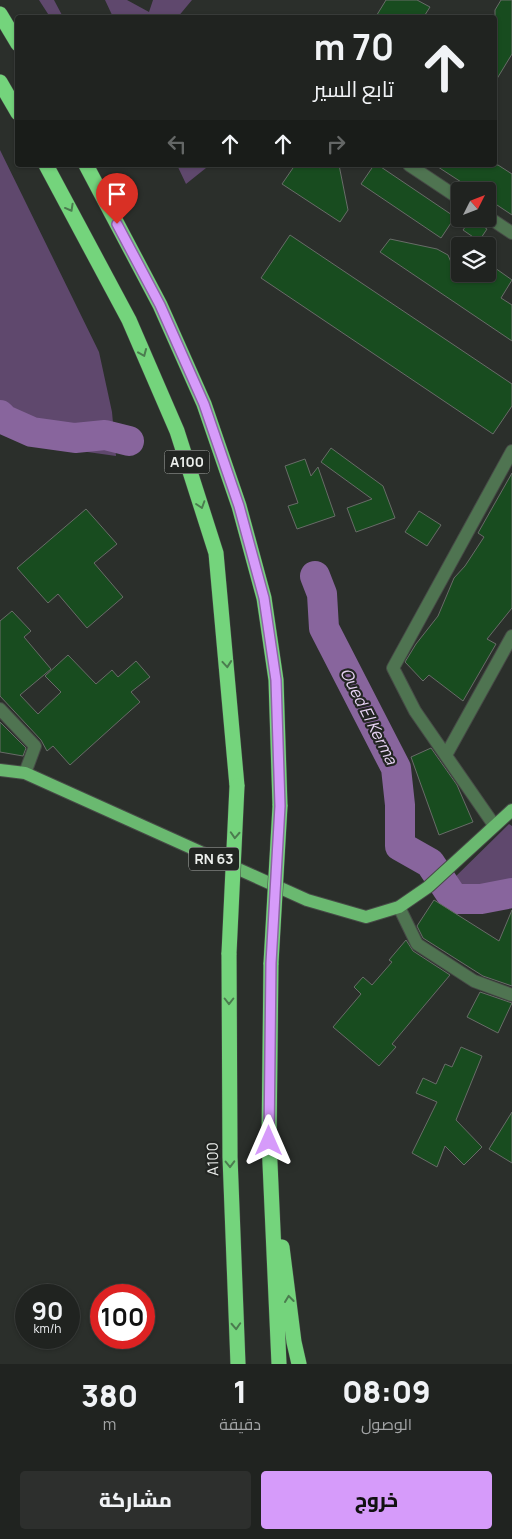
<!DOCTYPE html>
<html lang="ar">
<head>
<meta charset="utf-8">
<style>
  body { margin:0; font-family:Manrope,Cairo,sans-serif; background:#2d2f2d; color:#f1f3f6; direction:rtl; height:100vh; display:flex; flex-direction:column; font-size:19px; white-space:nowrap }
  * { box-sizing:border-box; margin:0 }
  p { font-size:16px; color:#a2a4a5 }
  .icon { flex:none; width:28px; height:28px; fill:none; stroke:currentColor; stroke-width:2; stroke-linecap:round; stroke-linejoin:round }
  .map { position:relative; height:1364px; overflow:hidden; direction:ltr }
  .details { display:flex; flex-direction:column; background:#202320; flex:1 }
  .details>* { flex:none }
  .hud { position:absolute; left:15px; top:15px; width:482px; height:152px; border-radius:5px; box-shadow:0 1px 4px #0004,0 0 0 1px #3d403e; direction:rtl; background:#202320; color:#f1f3f6; overflow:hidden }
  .needle { width:32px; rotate:48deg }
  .fabs { position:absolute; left:451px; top:182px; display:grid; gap:10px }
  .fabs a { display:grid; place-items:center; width:45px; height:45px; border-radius:5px; background:#202320; box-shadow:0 1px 4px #0004,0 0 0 1px #3d403e; font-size:25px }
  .speed { position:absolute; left:15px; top:1284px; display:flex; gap:10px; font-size:25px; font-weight:700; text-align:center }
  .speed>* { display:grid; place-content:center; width:65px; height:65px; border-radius:50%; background:#202320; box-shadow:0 1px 4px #0004,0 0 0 1px #3d403e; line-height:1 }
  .speed small { font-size:12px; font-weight:400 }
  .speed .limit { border:8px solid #d22; background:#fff; color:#111 }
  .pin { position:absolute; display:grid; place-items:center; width:42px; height:42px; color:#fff; margin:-51px -21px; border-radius:50% 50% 50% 0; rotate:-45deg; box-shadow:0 0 5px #0007 }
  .pin .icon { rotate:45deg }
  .me { position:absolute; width:55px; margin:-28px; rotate:0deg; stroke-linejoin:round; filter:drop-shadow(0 0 4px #0008) }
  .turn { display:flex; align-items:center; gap:18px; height:105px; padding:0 20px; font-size:22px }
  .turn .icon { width:65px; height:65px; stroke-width:2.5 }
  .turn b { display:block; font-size:35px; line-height:42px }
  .lanes { display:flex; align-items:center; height:48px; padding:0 20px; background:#0003; justify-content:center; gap:25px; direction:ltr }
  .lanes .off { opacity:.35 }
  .eta { display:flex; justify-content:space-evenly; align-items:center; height:85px; text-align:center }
  .eta b { font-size:30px; font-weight:800; line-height:35px }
  .action { display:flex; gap:10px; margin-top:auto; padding:10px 20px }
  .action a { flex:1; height:58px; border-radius:5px; background:#d69bfa; color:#111; font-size:20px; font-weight:800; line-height:58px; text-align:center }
  .action a+a { background:#2d2f2d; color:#f1f3f6 }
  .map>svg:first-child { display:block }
</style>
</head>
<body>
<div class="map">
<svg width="512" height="1364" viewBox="0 0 512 1364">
  <rect width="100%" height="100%" fill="#2b2f2b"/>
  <!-- green -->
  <path fill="#5f486d" d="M39 0H54L63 17H50Z
    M105 0H127L149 12 153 0H192L177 18 113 17Z
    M0 150 99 352 112 412 116 456 45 446 0 423Z
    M177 165H206V168L186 184Z
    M509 824 512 826V883L486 891H459L449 883Z"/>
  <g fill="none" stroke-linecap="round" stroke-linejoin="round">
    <!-- river -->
    <path stroke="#88659d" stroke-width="30" d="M0 415 5 420 32 432 75 438 105 435 129 441
      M315 576 322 594 324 628 396 768 400 805V846L430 863 454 899H481L512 893"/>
  </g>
  <!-- building -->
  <path fill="#184c1f" stroke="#686c68" d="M386 0H417L430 7 423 18H375Z
    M501 0H512V54L495 82V10Z
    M295 165H339L348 210 340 222 282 184Z
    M374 165H378L455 217 441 238 361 184Z
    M435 165H498L512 174V215L488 199V191H475Z
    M471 219 487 229 479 241 463 230Z
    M290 235 512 384V406L493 434 261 278Z
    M390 239 437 249 448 255 456 274H488V263L512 280 501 298 512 305V341L380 252Z
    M331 448 383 486 395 518 356 532 347 508 372 499 321 462Z
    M305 459 311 476 318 467 335 516 297 529 288 506 298 503 285 466Z
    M512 473V608L487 639 496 644 463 701 429 675 423 681 405 662 416 644 438 616 454 578 465 566 484 537 478 533Z
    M86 509 117 544 94 563 123 597 87 628 58 594 48 603 17 568Z
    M419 511 441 525 427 546 405 532Z
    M12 611 31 631 24 637 51 669 20 695 38 714 61 692 45 676 68 655 96 684 112 670 118 677 136 661 150 677 131 692 140 702 70 765 53 746 47 751 41 740 0 696V621Z
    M0 722 26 748 23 756 0 752Z
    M431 748 457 785 473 822 439 835 411 757Z
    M434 900 499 941 512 910V986L483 976 423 938 417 926Z
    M406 940 413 951 450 975 392 1044 396 1047 379 1066 333 1027 361 994 354 987 363 977 372 985 392 962 389 960Z
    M480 992 512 1003 498 1033 467 1017Z
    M461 1047 482 1056 456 1120 482 1147 464 1165 445 1146 437 1167 412 1153 437 1102 416 1093 423 1078 436 1084 445 1064 452 1067Z
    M512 1112V1163L489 1149Z"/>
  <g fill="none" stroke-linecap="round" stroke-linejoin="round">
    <!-- minor casing -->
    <g stroke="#464a46" stroke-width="14">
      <path id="minor" d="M409 165 460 199
        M488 217 512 233
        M0 709 35 746 25 773
        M446 755 512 636
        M494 825 415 711 393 668 512 451
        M399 907 417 944 474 981 512 995"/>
    </g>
    <!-- major casing -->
    <g stroke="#464a46" stroke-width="14">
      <path id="major" d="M0 770 25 773 307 900 366 917 399 907 428 887 512 810"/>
    </g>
    <!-- highway casing -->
    <g stroke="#464a46" stroke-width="16">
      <path id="highway" d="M0 14 18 44
        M0 82 18 113
        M46 165 129 320 177 431 216 553 237 786
        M86 165 160 305 204 404 239 506 264 598 276 680 280 806
        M229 953 230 1157 238 1364
        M271 963 269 1141 279 1364
        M282 1247 294 1342 299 1364"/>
    </g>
    <!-- minor -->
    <use href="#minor" stroke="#4f7451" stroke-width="12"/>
    <!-- major -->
    <use href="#major" stroke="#6ab970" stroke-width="12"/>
    <!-- highway -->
    <use href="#highway" stroke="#74d47c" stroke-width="15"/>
    <!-- highway-bridge casing -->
    <g stroke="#464a46" stroke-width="16" stroke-linecap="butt">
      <path id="highway-bridge" d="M229 953 237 786
        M271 963 280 806"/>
    </g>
    <!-- highway-bridge -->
    <use href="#highway-bridge" stroke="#74d47c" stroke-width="15"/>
  </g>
  <!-- one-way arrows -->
  <defs><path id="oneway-chevron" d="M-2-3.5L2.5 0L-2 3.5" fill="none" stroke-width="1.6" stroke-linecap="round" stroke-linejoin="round" transform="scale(1.25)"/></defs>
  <g stroke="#4b7c4f">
    <use href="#oneway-chevron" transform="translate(70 208) rotate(61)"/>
    <use href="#oneway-chevron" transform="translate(143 353) rotate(67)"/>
    <use href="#oneway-chevron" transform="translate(201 505) rotate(72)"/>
    <use href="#oneway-chevron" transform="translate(227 664) rotate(85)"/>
    <use href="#oneway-chevron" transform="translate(235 835) rotate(93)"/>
    <use href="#oneway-chevron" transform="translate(229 1001) rotate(90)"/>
    <use href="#oneway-chevron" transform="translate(230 1164) rotate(89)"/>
    <use href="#oneway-chevron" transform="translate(289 1299) rotate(-97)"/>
    <use href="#oneway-chevron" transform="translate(236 1326) rotate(87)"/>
  </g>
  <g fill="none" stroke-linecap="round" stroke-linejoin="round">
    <!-- route casing -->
    <g stroke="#8b65a2" stroke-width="12">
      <path id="route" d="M117 224 160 305 204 404 239 506 264 598 276 680 280 806 271 963 269 1141"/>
    </g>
    <!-- route -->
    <use href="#route" stroke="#d69bfa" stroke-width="9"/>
  </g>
  <g text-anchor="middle" stroke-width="4.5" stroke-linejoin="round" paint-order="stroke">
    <!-- shield labels -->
    <g fill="#222522" stroke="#afb2af" stroke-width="1">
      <rect x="164.5" y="450.5" width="45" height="23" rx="4"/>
      <rect x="189" y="847.5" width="50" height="23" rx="4"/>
    </g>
    <g font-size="14" font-weight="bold" fill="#ecefec">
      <text x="187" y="467">A100</text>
      <text x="214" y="864">RN 63</text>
    </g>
    <!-- street labels -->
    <g font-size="15" fill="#ecefec" stroke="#222522">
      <text transform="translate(213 1159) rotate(-91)" y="5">A100</text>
    </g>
    <!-- water labels -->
    <g font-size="16" font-style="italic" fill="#e9d5f6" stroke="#222522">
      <text transform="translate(369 716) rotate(63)" y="6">Oued El Kerma</text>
    </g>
  </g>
</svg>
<div class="fabs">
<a><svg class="needle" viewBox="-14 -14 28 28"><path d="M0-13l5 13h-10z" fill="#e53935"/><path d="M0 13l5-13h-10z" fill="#a2a4a5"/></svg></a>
<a><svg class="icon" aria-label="layers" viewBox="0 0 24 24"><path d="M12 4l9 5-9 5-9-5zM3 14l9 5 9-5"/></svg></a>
</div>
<div class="speed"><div>90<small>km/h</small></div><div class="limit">100</div></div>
<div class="pin" style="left:117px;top:224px;background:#d93025"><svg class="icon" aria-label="arrive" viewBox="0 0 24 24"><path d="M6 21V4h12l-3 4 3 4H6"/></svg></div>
<svg class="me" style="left:269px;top:1141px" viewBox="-20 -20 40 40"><path d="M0-17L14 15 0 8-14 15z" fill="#d69bfa" stroke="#fff" stroke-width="4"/></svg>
<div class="hud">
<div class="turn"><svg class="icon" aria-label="ahead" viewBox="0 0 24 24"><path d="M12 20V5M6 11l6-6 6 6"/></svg><div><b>70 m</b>تابع السير</div></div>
<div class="lanes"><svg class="icon off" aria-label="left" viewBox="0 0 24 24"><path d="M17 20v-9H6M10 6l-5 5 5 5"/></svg><svg class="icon" aria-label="ahead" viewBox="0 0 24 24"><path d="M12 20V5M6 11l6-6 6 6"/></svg><svg class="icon" aria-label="ahead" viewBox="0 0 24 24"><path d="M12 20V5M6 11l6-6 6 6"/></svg><svg class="icon off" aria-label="right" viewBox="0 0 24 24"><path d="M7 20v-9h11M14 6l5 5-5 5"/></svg></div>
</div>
</div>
<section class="details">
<div class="eta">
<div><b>08:09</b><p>الوصول</p></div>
<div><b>1</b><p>دقيقة</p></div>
<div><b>380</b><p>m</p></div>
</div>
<div class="action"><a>خروج</a><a>مشاركة</a></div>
</section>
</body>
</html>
